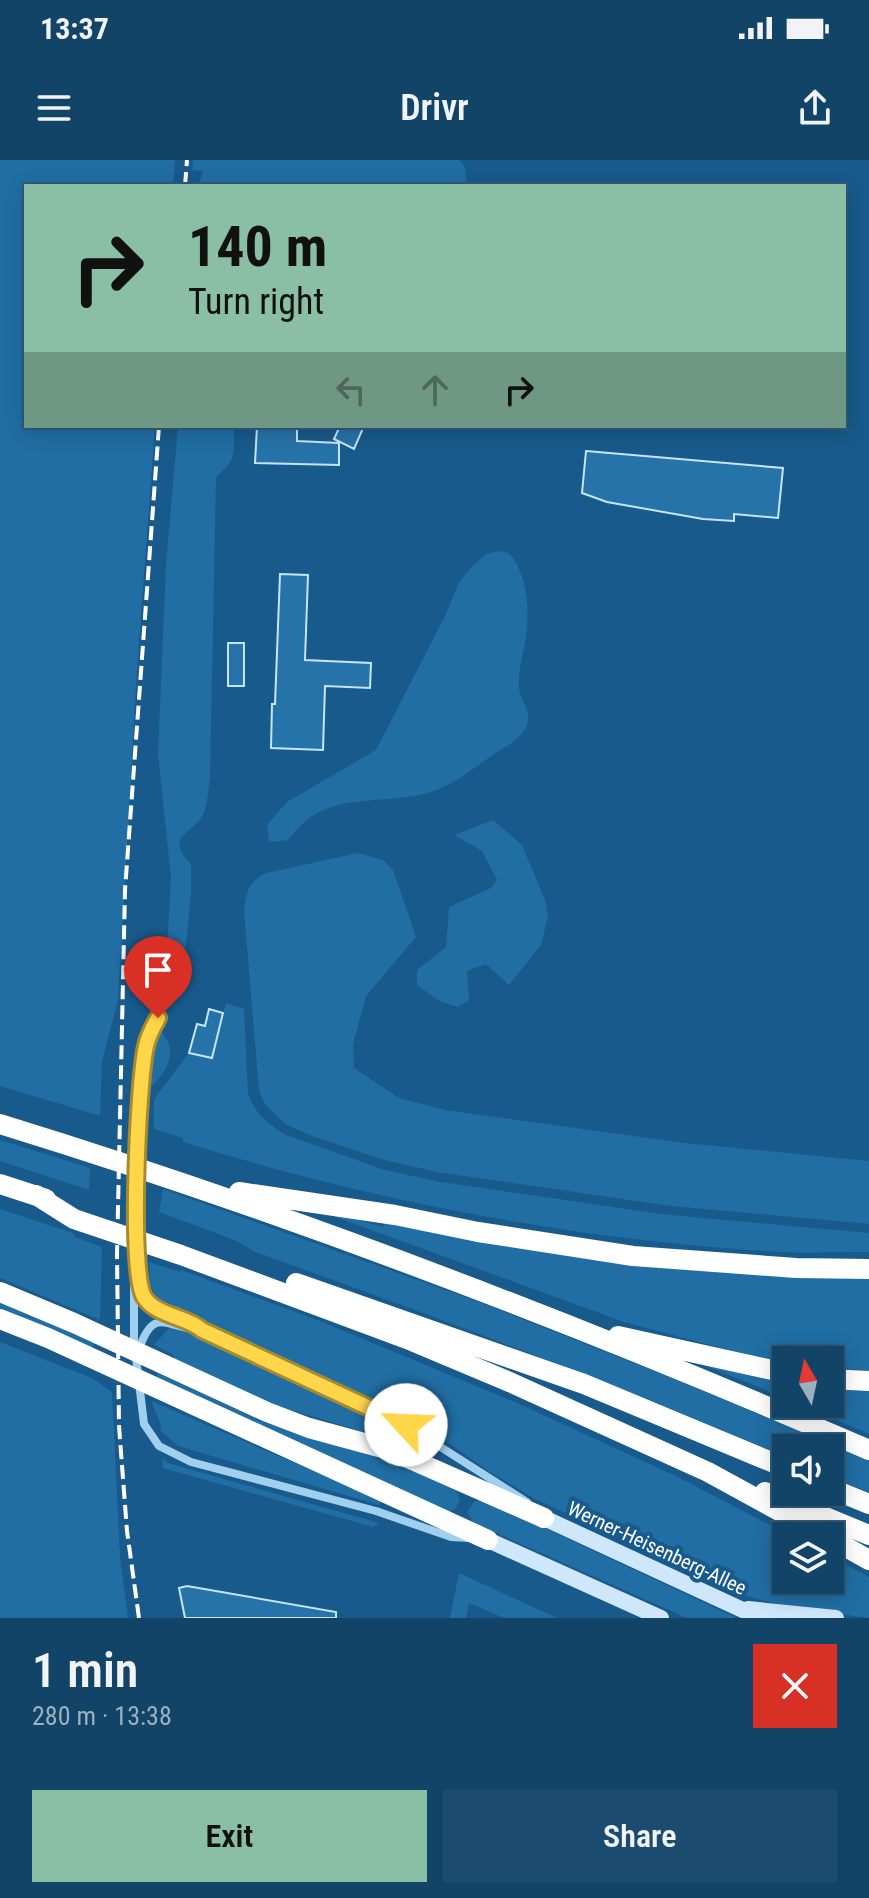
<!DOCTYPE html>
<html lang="en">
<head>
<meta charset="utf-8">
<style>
  body { margin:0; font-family:"Roboto Condensed",sans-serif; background:#1b4b6e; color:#f1f3f6; height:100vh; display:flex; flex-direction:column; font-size:30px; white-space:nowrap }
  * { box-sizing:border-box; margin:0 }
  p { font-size:26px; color:#9cb0c0 }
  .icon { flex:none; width:44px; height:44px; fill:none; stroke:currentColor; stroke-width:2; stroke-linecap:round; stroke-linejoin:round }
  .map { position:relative; height:1458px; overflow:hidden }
  .sheet { display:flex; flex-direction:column; background:#124468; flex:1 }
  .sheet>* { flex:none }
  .hud { position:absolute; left:24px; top:24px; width:822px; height:244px; border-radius:0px; box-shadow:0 4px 20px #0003,0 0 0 2px #315c7c; background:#8abfa5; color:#111; overflow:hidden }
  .needle { width:52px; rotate:351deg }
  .controls { position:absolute; left:772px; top:1186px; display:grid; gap:16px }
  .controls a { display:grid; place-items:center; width:72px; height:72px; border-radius:0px; background:#124468; box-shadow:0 4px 20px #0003,0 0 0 2px #315c7c; font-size:40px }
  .pin { position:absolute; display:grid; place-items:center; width:68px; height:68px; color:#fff; margin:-82px -34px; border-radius:50% 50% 50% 0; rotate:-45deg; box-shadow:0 0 8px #0007 }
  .pin .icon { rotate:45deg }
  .me { position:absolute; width:88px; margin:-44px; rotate:295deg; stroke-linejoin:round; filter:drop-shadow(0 0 6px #0008) }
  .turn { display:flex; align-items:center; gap:28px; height:168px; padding:0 32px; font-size:36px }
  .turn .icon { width:104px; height:104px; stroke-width:2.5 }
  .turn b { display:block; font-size:56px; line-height:68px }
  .lanes { display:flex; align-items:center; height:76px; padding:0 32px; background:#0003; justify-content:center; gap:40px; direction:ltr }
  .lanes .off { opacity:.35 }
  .round { display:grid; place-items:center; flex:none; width:84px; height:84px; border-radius:0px; background:#1b4b6e }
  .head { display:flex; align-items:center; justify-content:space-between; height:136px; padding:0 32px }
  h1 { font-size:48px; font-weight:600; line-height:60px }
  .button { display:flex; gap:16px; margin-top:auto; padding:16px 32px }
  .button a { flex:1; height:92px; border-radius:0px; background:#8abfa5; color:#111; font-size:32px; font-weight:600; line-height:92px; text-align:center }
  .button a+a { background:#1b4b6e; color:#f1f3f6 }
  .status { display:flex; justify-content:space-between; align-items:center; height:56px; padding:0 40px; background:#124468; direction:ltr }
  .status svg { height:22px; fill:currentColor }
  header { display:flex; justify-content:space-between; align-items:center; height:104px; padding:0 32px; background:#124468; font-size:36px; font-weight:600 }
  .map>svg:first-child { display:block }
</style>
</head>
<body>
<div class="status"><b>13:37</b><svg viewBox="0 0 49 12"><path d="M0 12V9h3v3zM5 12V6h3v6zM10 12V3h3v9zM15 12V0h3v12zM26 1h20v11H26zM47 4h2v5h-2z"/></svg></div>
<header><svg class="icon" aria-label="menu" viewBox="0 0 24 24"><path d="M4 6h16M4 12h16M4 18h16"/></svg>Drivr<svg class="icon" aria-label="share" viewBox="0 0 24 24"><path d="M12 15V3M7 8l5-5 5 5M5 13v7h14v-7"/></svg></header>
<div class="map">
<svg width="869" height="1458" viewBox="0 0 869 1458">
  <rect width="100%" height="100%" fill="#185a8b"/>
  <!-- green -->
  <path fill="#206ea4" d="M0 0H175L173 26H26V266H155L137 510 118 840 102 902 100 956 0 926Z
    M193 0H459L465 7 467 26C445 26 426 23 406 26H198L203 11 192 10Z
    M178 266H234C234 292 237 300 216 317L210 619C208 629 208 642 204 652 195 675 162 674 191 704V735L185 793 170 826H162L167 792 171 717 158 595 166 404Z
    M498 391 509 393C532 419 530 465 522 497 520 509 517 521 520 533 523 545 533 553 526 567 521 579 505 587 494 594 471 610 449 629 420 635 382 643 343 635 309 658 301 664 294 673 288 680L269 682 267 665 287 642 376 590 446 454 458 424 472 406 487 394Z
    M493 660 522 685 545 740 548 756 541 785 509 825 486 804 467 811 469 840 458 847 439 841 417 825V810L446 787 449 747 491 728 497 720 482 691 454 675Z
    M358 693 383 700 393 710 416 777 366 836 353 884 354 908 399 938 445 950 685 983 869 1001V1064L670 1046 437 1012 384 1000 312 976 285 964 265 944 259 931 244 751C247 731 247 723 266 713Z
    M226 843 244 849 248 933C255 954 268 964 286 975L385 1010 441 1022 661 1054 869 1073V1092C839 1092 808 1093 778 1092 577 1080 376 1042 183 982V978L154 969V939L189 893 212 898Z
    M161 871C180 893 166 912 149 929 149 908 152 890 161 871Z
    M0 980 90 1008 89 1030 0 1001Z
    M163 1029 474 1140 677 1220 869 1301V1333L830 1316V1288H786V1297C612 1222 434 1156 255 1092L237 1081 159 1052Z
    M0 1049 73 1073 75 1077 102 1087 100 1160 0 1118Z
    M330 1055 345 1056 384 1067 386 1060 869 1116V1211L830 1208V1200L786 1202 751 1196 624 1162Z
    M149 1102 180 1112 181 1110 320 1161 515 1242 678 1317 791 1376H786V1420H830V1396L869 1417V1458L789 1447 746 1436 535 1339 487 1310 423 1265 157 1140 150 1124Z
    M0 1141 94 1183 93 1188 0 1151Z
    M170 1167 180 1169 359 1251 441 1295 278 1246 174 1200V1195L154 1185Z
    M0 1182 92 1218 112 1232 120 1396 128 1458H0Z
    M694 1201 786 1217V1238Z
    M157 1212 260 1261 395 1303 455 1328 460 1340 455 1349 449 1352 157 1218Z
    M830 1223 869 1226V1274L800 1244H830Z
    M152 1241 177 1252 382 1341 379 1345 178 1286 161 1271C162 1261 153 1251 152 1241Z
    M162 1298 168 1303 379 1363 373 1367 163 1308Z
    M480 1340 487 1341 737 1458H687L474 1363 467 1352 474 1342Z
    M459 1413 557 1458H504L469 1443 466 1458H450Z"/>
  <!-- building -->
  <path fill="#2673a9" stroke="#c7e5fa" stroke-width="2" d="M257 266H297V281L339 283V305L255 303Z
    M340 266H364L354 289 334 279Z
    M586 291 783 308 778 358 734 354V361L703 359 607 342 582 333Z
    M280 414 308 415 305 500 371 503 370 528 325 526 323 590 271 588 272 544H275Z
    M228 483H244V526H228Z
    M209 849 223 853 212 898 189 893 197 864 205 866Z
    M187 1426 336 1452V1458H185L179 1428Z"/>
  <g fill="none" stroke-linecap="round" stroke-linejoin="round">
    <!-- street -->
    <path stroke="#a1cfee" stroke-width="8" d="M158 858C153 867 148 876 146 886 138 920 129 1111 144 1137 156 1156 186 1156 202 1170L406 1265 527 1342
      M137 1106 134 1118V1181L144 1264 159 1286 191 1302 376 1351 451 1377 469 1378
      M138 1192C154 1143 167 1169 201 1170"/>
    <!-- secondary -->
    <path stroke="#cee7fa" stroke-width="16" d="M544 1358 760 1458
      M488 1380 661 1458
      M748 1449 836 1458"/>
    <!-- highway -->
    <path stroke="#fff" stroke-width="20" d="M0 964C296 1055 585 1167 869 1290
      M0 1024 46 1039
      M239 1032 395 1055 478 1072 633 1096 796 1108 869 1109
      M36 1035 74 1059 181 1095 412 1181 512 1223 708 1312 825 1376
      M296 1123 584 1224 786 1308
      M0 1132 74 1163 267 1252 309 1268 390 1290 544 1358
      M0 1159 48 1178 488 1380
      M618 1176 786 1213
      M830 1219 869 1221
      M830 1328 869 1344
      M765 1332 869 1375
      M830 1378 869 1400"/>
    <!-- rail -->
    <path stroke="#fff" stroke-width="4" stroke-dasharray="14 6" stroke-linecap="butt" d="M185 26 187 0
      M139 1458 127 1371 119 1266 117 1094 125 730 159 266"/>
  </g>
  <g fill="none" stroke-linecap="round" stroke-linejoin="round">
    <!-- route casing -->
    <g stroke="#a68a30" stroke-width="20">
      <path id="route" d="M158 858C153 867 148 876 146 886 138 921 129 1111 144 1137 156 1156 186 1156 202 1170L406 1265"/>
    </g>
    <!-- route -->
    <use href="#route" stroke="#ffd54a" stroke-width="14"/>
  </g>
  <g text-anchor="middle" stroke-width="8" stroke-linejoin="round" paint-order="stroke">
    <!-- street labels -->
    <g font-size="20" fill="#fff" stroke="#185a8b">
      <text transform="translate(657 1388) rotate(25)" y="7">Werner-Heisenberg-Allee</text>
    </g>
  </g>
</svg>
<div class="controls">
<a><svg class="needle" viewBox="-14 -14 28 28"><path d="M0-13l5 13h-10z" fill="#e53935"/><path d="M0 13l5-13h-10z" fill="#9cb0c0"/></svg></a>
<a><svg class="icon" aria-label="sound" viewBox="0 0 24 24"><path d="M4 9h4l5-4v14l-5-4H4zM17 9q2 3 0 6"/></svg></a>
<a><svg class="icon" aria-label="layers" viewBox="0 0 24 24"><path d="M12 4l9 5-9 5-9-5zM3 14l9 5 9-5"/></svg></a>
</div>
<div class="pin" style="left:158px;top:858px;background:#d93025"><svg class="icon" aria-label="arrive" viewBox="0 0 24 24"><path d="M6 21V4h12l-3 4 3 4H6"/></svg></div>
<svg class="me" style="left:406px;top:1265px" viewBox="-20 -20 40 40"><circle r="19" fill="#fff"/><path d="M0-13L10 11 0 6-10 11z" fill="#ffd54a"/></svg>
<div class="hud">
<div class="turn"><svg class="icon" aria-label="right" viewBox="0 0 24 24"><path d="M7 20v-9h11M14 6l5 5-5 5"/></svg><div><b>140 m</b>Turn right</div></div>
<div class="lanes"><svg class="icon off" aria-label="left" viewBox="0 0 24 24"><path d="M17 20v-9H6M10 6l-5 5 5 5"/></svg><svg class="icon off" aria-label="ahead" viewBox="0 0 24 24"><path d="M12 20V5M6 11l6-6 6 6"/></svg><svg class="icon" aria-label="right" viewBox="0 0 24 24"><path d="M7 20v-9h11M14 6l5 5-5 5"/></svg></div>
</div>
</div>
<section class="sheet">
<div class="head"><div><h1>1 min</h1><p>280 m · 13:38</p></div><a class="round" style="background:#d93025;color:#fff"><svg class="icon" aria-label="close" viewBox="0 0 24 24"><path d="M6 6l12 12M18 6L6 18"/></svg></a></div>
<div class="button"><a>Exit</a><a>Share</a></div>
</section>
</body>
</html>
